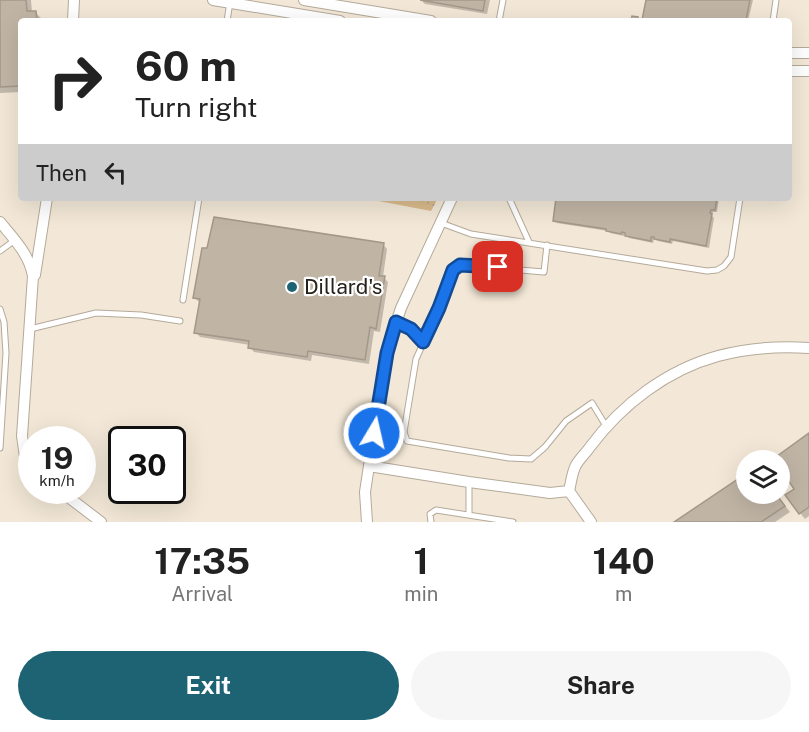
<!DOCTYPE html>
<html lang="en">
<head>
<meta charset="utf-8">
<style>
  body { margin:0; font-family:"Public Sans",sans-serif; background:#f6f6f6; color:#222; height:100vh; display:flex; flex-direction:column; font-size:22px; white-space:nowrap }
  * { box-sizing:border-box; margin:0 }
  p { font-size:20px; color:#767676 }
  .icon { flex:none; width:33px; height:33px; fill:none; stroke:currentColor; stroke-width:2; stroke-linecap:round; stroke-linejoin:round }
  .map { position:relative; height:522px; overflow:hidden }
  .drawer { display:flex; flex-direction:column; background:#fff; flex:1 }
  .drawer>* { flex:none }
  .hud { position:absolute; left:18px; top:18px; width:774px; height:183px; border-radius:6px; box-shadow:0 6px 24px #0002; background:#fff; color:#222; overflow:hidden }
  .controls { position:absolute; left:736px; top:450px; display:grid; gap:12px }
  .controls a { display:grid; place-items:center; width:54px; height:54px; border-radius:50%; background:#fff; box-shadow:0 6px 24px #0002; font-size:30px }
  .speed { position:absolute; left:18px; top:426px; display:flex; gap:12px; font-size:30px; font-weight:700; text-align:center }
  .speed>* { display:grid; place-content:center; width:78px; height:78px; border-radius:50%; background:#fff; box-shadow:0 6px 24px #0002; line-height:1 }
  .speed small { font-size:15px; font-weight:400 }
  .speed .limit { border:3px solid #111; border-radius:9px; background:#fff; color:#111 }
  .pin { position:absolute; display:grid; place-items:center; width:51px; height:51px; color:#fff; margin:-26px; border-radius:12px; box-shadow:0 3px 9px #0006 }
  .me { position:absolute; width:66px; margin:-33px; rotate:9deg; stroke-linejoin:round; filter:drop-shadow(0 0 4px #0008) }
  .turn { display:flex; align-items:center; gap:21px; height:126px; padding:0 18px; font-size:27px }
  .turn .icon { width:78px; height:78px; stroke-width:2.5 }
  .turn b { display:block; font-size:42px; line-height:51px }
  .then { display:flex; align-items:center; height:57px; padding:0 18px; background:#0003; gap:12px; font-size:22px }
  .eta { display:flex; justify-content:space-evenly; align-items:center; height:102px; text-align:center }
  .eta b { font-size:36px; font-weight:700; line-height:42px }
  .button { display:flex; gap:12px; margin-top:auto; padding:12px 18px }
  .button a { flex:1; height:69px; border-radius:36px; background:#1e6374; color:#fff; font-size:24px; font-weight:700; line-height:69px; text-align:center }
  .button a+a { background:#f6f6f6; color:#222 }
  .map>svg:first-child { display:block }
</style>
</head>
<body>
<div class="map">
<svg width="809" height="522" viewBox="0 0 809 522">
  <rect width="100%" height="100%" fill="#f3e8d7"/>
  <!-- green -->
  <path fill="#dabb8b" d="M363 198H438L431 211Z"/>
  <!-- shadow -->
  <path fill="#0003" d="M0 0H31L32 12H35L41 18V21H21V92L0 93Z
    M421 0H490L487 14 425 4Z
    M648 0H753L748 21H644Z
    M558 198H719L717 212H713L712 216 714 218 709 248 673 241 672 244 658 241 654 239 653 243 629 238 624 233V236L610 233 608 231 557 223 555 220Z
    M383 244 387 249 383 277 388 282 380 332 374 331 369 364 312 355 311 361 254 352 250 347V345L200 337 196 332 201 302H199L195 298Z
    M809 435V516L805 519 800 513 796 489 780 466V460L775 459Z
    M747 475V494H776L790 512 775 522H677Z"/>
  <!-- building -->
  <path fill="#c0b5a5" stroke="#a39889" stroke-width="1.5" d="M0 0H26L27 11H36L37 21H21V86L0 87Z
    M420 0H485L483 11Z
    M646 0H750L746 20 738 19 737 21H631L632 16 638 17V19L642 20Z
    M556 198H717L715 210H711L710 213 712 214 706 246 670 239V242L654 239V237H651V241L625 236V233L622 232 621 234 606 231V229L553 221Z
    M214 217 384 243 379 276H385L376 329 370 327 365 360 308 351 307 357 248 348 249 341 194 333 200 299 193 298 202 248H207Z
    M809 433V507L799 514 785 495 794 489 780 468V460H774L773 459Z
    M747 473V494H776L785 506 761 522H674Z"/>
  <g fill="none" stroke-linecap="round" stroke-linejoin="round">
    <!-- service casing -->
    <g stroke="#b5aa9a" stroke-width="7">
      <path id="service" d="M227 21 230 2
        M499 21 503 0
        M773 21 776 0
        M509 198 529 242
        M441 223 471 234 707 271 717 270 724 266 731 257 740 198
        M547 245 544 272 460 265 453 270 439 308 416 359 404 432 407 441 509 458 531 459 545 447 566 421 592 403 606 426
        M0 251 15 240
        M183 300 199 198
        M0 309 4 322 6 353 0 448
        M396 322 411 329 423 342
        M30 329 96 313 141 315 180 321
        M469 482V515
        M431 522 430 514 436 510 513 522"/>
    </g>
    <!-- minor casing -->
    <g stroke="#b5aa9a" stroke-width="12">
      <path id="minor" d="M213 0 340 21
        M304 0 431 21
        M73 21 74 0
        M789 53H809
        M789 71H809
        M0 222C14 239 29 254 33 276L22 436 25 457 32 468
        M35 275 47 198
        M369 466 469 482 550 493 569 491
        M59 490 101 522
        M367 522 365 492 384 367 391 338 401 308 452 198
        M591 522 569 491C571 483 572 472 576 465 580 458 586 453 590 447 622 404 667 370 718 356 748 348 779 346 809 348"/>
    </g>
    <!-- path -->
    <path stroke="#afa799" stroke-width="2" stroke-dasharray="1.5 4.5" stroke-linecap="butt" d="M416 198 436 206"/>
    <!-- service -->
    <use href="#service" stroke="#fff" stroke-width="5"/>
    <!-- minor -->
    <use href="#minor" stroke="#fff" stroke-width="10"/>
  </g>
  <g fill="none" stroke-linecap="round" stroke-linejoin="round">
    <!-- route casing -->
    <g stroke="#114b97" stroke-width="15">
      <path id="route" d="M374 433 387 353 396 322 411 329 423 342 439 308 453 270 460 265 498 267"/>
    </g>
    <!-- route -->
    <use href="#route" stroke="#1a73e8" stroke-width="10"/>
  </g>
  <!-- markers -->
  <circle fill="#1e6374" stroke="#fff" stroke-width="2" cx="292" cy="287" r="6"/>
  <g text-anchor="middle" stroke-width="4.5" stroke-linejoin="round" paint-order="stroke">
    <!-- poi labels -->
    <g font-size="21" fill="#26221b" stroke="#fff" text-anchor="start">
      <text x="304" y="294">Dillard's</text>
    </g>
  </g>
</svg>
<div class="controls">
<a><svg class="icon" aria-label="layers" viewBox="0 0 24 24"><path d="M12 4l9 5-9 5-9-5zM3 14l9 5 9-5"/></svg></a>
</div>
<div class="speed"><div>19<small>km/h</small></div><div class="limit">30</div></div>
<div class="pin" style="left:498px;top:267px;background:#d93025"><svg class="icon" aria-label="arrive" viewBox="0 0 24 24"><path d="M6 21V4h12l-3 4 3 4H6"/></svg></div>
<svg class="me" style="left:374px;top:433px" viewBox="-20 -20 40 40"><circle r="17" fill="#1a73e8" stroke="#fff" stroke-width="3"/><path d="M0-11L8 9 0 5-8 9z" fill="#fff"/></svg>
<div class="hud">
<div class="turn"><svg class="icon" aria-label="right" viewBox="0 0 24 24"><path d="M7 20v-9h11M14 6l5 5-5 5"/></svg><div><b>60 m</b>Turn right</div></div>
<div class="then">Then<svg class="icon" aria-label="left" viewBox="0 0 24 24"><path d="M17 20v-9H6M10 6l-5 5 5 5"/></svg></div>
</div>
</div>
<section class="drawer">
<div class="eta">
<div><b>17:35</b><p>Arrival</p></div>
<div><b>1</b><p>min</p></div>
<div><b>140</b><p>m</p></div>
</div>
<div class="button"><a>Exit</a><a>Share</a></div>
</section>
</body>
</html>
